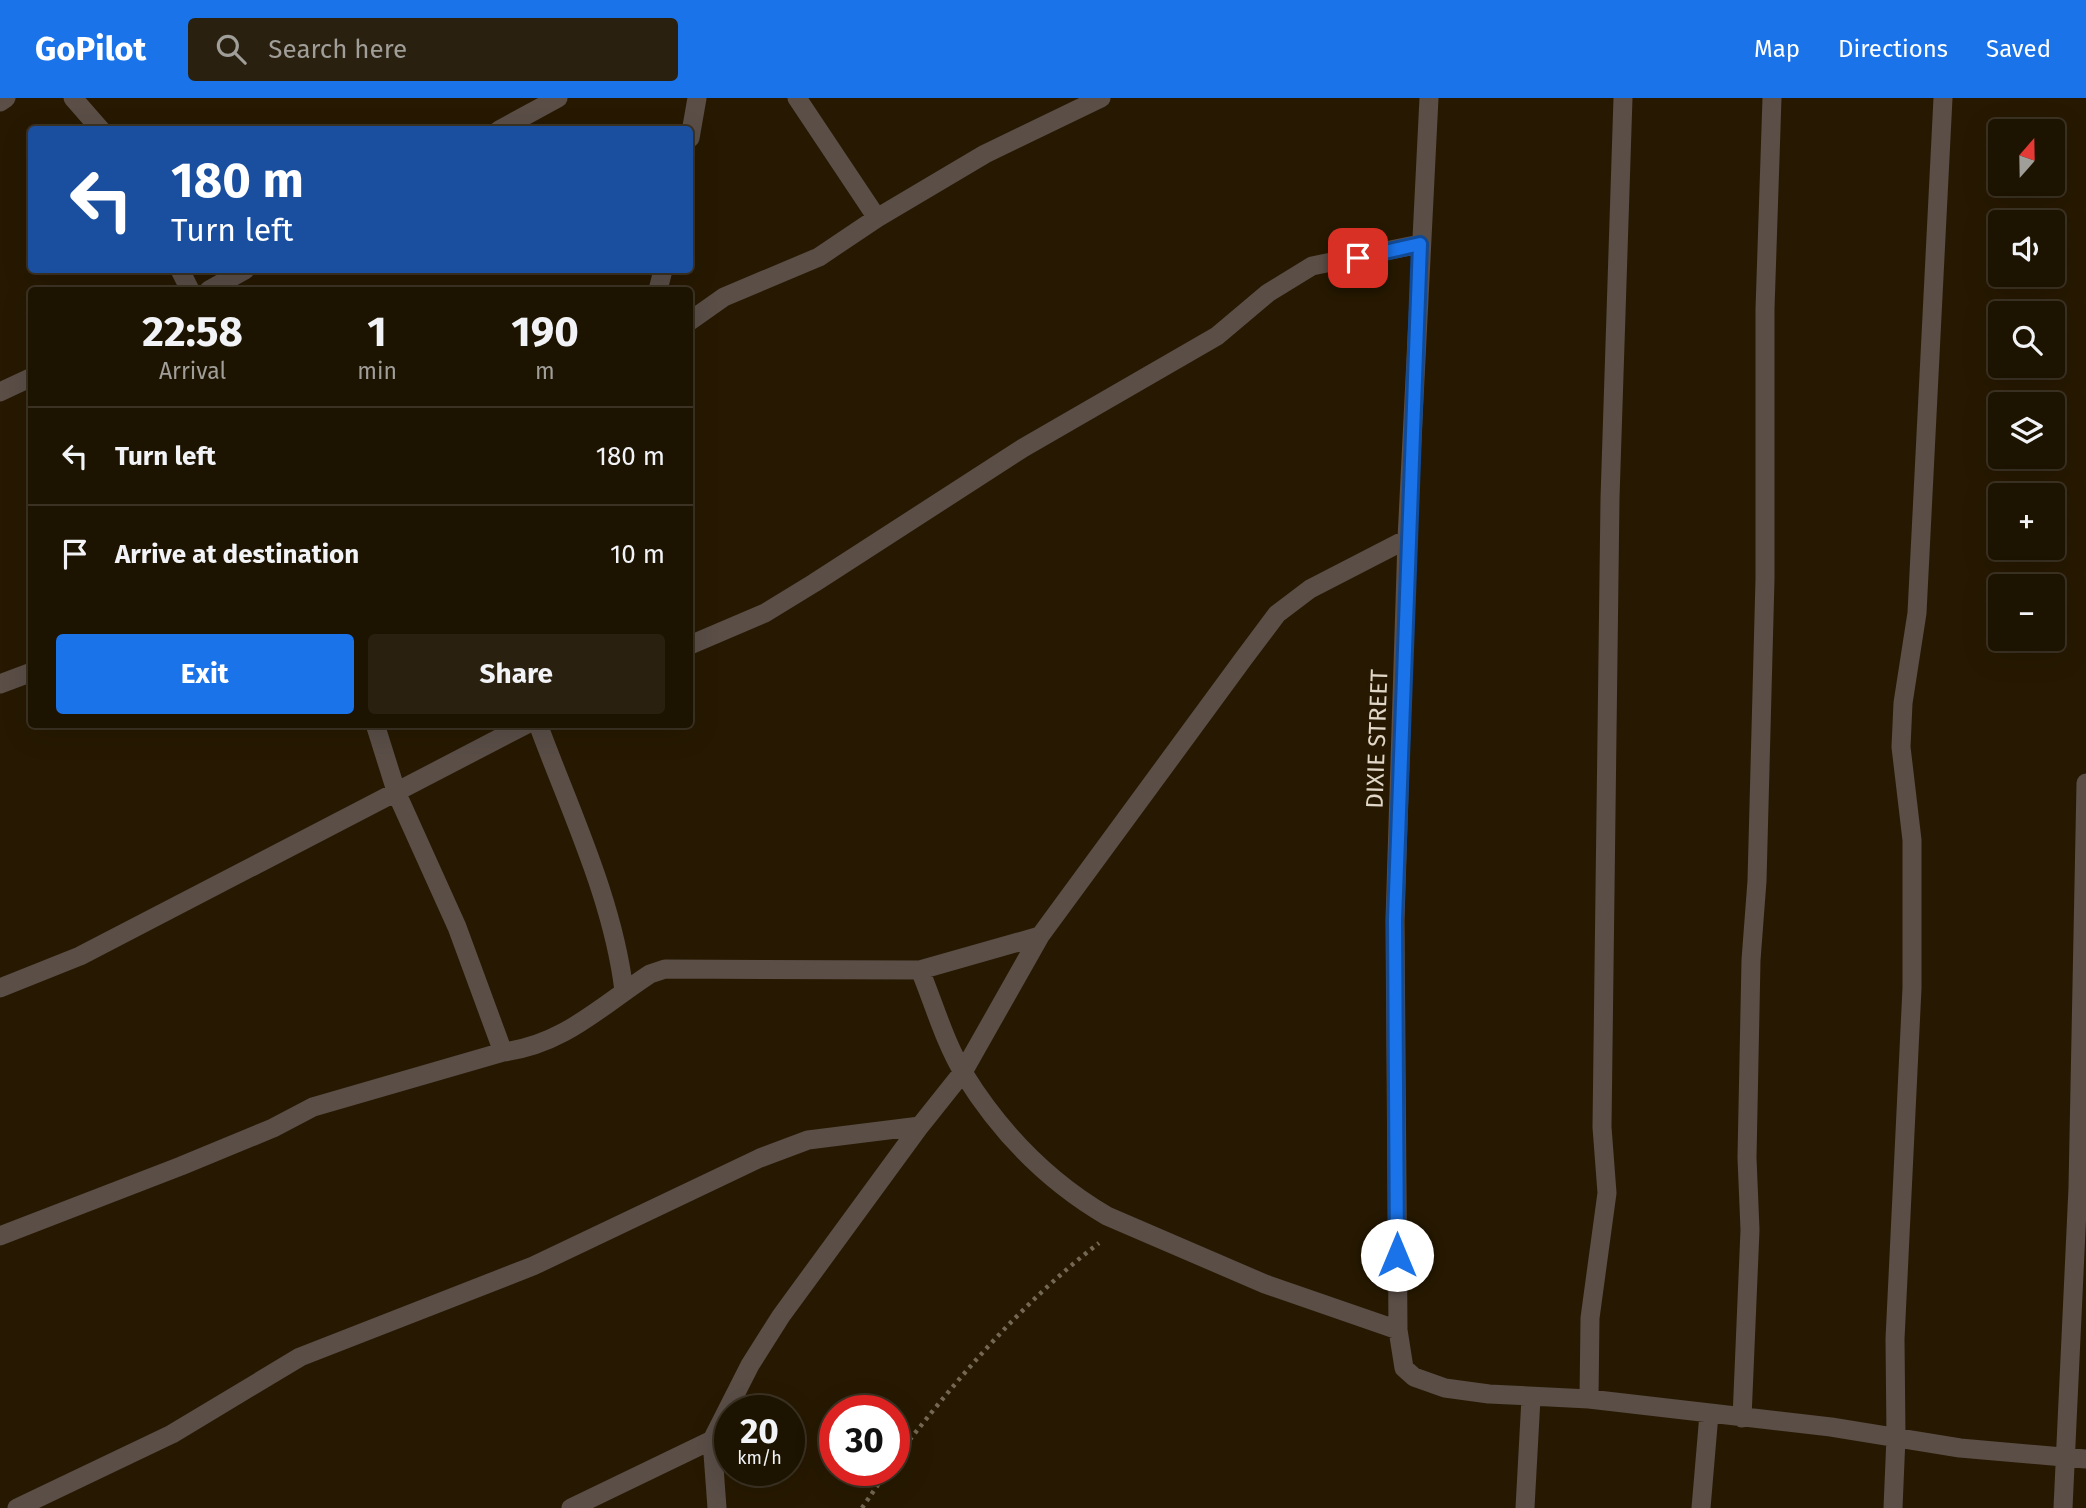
<!DOCTYPE html>
<html lang="en">
<head>
<meta charset="utf-8">
<style>
  body { margin:0; font-family:"Fira Sans",sans-serif; background:#2a2010; color:#f1f3f6; height:100vh; display:flex; flex-direction:column; font-size:26px; white-space:nowrap }
  * { box-sizing:border-box; margin:0 }
  p { font-size:23px; color:#a09e99 }
  .icon { flex:none; width:38px; height:38px; fill:none; stroke:currentColor; stroke-width:2; stroke-linecap:round; stroke-linejoin:round }
  .map { position:relative; flex:1; overflow:hidden }
  .details { position:absolute; left:28px; top:189px; width:665px; height:441px; display:flex; flex-direction:column; background:#1d1301; border-radius:7px; box-shadow:0 7px 28px #0002,0 0 0 2px #3b3223 }
  .details>* { flex:none }
  .banner { position:absolute; left:28px; top:28px; width:665px; height:147px; border-radius:7px; box-shadow:0 7px 28px #0002,0 0 0 2px #3b3223; background:#1a4fa0; color:#fff; overflow:hidden }
  .needle { width:46px; rotate:20deg }
  .fabs { position:absolute; left:1988px; top:21px; display:grid; gap:14px }
  .fabs a { display:grid; place-items:center; width:77px; height:77px; border-radius:7px; background:#1d1301; box-shadow:0 7px 28px #0002,0 0 0 2px #3b3223; font-size:35px }
  .speed { position:absolute; left:714px; top:1297px; display:flex; gap:14px; font-size:35px; font-weight:700; text-align:center }
  .speed>* { display:grid; place-content:center; width:91px; height:91px; border-radius:50%; background:#1d1301; box-shadow:0 7px 28px #0002,0 0 0 2px #3b3223; line-height:1 }
  .speed small { font-size:18px; font-weight:400 }
  .speed .limit { border:10px solid #d22; background:#fff; color:#111 }
  .pin { position:absolute; display:grid; place-items:center; width:60px; height:60px; color:#fff; margin:-30px; border-radius:14px; box-shadow:0 4px 10px #0006 }
  .me { position:absolute; width:77px; margin:-38px; rotate:0deg; stroke-linejoin:round; filter:drop-shadow(0 0 5px #0008) }
  .turn { display:flex; align-items:center; gap:24px; height:147px; padding:0 28px; font-size:32px }
  .turn .icon { width:91px; height:91px; stroke-width:2.5 }
  .turn b { display:block; font-size:49px; line-height:60px }
  .eta { display:flex; justify-content:space-evenly; align-items:center; height:119px; text-align:center }
  .eta b { font-size:42px; font-weight:700; line-height:49px }
  .action { display:flex; gap:14px; margin-top:auto; padding:14px 28px }
  .action a { flex:1; height:80px; border-radius:7px; background:#1a73e8; color:#fff; font-size:28px; font-weight:700; line-height:80px; text-align:center }
  .action a+a { background:#2a2010; color:#f1f3f6 }
  ul { padding:0; list-style:none }
  li { display:flex; align-items:center; gap:21px; height:98px; padding:0 28px; border-top:2px solid #3b3223 }
  li div { flex:1 }
  li b { display:block; font-size:26px }
  li em { font-style:normal }
  header { display:flex; align-items:center; gap:42px; box-sizing:border-box; height:98px; padding:0 35px; background:#1a73e8; color:#fff }
  header strong { font-size:33px }
  nav { display:flex; gap:38px; margin-inline-start:auto; font-size:24px }
  .search { width:490px; height:63px; background:#2a2010; display:flex; align-items:center; gap:18px; box-sizing:border-box; padding:0 24px; border-radius:7px; color:#a09e99; font-size:26px }
  .map>svg:first-child { display:block }
</style>
</head>
<body>
<header>
<strong>GoPilot</strong>
<div class="search"><svg class="icon" aria-label="search" viewBox="0 0 24 24"><circle cx="10" cy="10" r="6"/><path d="M15 15l6 6"/></svg>Search here</div>
<nav><a>Map</a><a>Directions</a><a>Saved</a></nav>
</header>
<div class="map">
<svg width="2086" height="1410" viewBox="0 0 2086 1410">
  <rect width="100%" height="100%" fill="#271901"/>
  <g fill="none" stroke-linecap="round" stroke-linejoin="round">
    <!-- path -->
    <path stroke="#746854" stroke-width="4.5" stroke-dasharray="3.5 5" stroke-linecap="butt" d="M894 1362C955 1283 1020 1206 1099 1145
      M862 1410 888 1372"/>
    <!-- minor -->
    <path stroke="#5a4e47" stroke-width="19" d="M73 0 101 32
      M797 0 877 120
      M1429 0 1407 441 1395 822 1398 1232 1404 1270 1414 1279 1445 1290 1489 1296 1589 1301 1831 1329 1960 1350 2086 1361
      M0 4 6 0
      M499 32 558 0
      M690 40 697 0
      M180 172 190 192
      M209 192 245 172
      M658 192 663 172
      M690 223 724 199 819 159 877 120 985 56 1101 0
      M0 294 32 279
      M690 547 765 515 814 485 1023 350 1217 238 1268 195 1312 168 1420 146
      M0 586 32 574
      M375 626 397 696 457 829 503 954
      M538 626C570 713 613 801 624 893
      M920 872C934 906 945 945 964 976 1000 1034 1047 1083 1107 1118L1265 1186 1398 1232
      M0 890 80 858 527 626
      M0 1138 181 1068 273 1030 313 1009 503 954C563 947 601 908 650 876L665 871 920 872 1040 838
      M1589 1301 1590 1220 1607 1095 1602 1029 1610 400 1623 0
      M1742 1320 1750 1132 1747 1060 1751 862 1757 783 1765 481V211L1772 0
      M712 1342 717 1410
      M17 1410 172 1336 300 1259 533 1168 760 1060 808 1042 920 1028
      M571 1410 712 1342 750 1267 781 1218 920 1028 963 974 1040 838 1244 560 1277 516 1310 491 1407 441
      M1525 1410 1531 1300
      M1701 1410 1709 1316
      M1893 1410 1896 1339 1895 1241 1912 890V742L1901 649 1903 605 1917 515 1943 0
      M2063 1410 2078 1090 2086 685"/>
  </g>
  <g fill="none" stroke-linecap="round" stroke-linejoin="round">
    <!-- route casing -->
    <g stroke="#114b97" stroke-width="18">
      <path id="route" d="M1358 160 1420 146 1395 822 1397 1157"/>
    </g>
    <!-- route -->
    <use href="#route" stroke="#1a73e8" stroke-width="12"/>
  </g>
  <g text-anchor="middle" stroke-width="7" stroke-linejoin="round" paint-order="stroke">
    <!-- street labels -->
    <g font-size="24" fill="#e1d7c8" stroke="#271901">
      <text transform="translate(1377 641) rotate(-88)" y="8">DIXIE STREET</text>
    </g>
  </g>
</svg>
<div class="fabs">
<a><svg class="needle" viewBox="-14 -14 28 28"><path d="M0-13l5 13h-10z" fill="#e53935"/><path d="M0 13l5-13h-10z" fill="#a09e99"/></svg></a>
<a><svg class="icon" aria-label="sound" viewBox="0 0 24 24"><path d="M4 9h4l5-4v14l-5-4H4zM17 9q2 3 0 6"/></svg></a>
<a><svg class="icon" aria-label="search" viewBox="0 0 24 24"><circle cx="10" cy="10" r="6"/><path d="M15 15l6 6"/></svg></a>
<a><svg class="icon" aria-label="layers" viewBox="0 0 24 24"><path d="M12 4l9 5-9 5-9-5zM3 14l9 5 9-5"/></svg></a>
<a>+</a>
<a>−</a>
</div>
<div class="speed"><div>20<small>km/h</small></div><div class="limit">30</div></div>
<div class="pin" style="left:1358px;top:160px;background:#d93025"><svg class="icon" aria-label="arrive" viewBox="0 0 24 24"><path d="M6 21V4h12l-3 4 3 4H6"/></svg></div>
<svg class="me" style="left:1397px;top:1157px" viewBox="-20 -20 40 40"><circle r="19" fill="#fff"/><path d="M0-13L10 11 0 6-10 11z" fill="#1a73e8"/></svg>
<div class="banner">
<div class="turn"><svg class="icon" aria-label="left" viewBox="0 0 24 24"><path d="M17 20v-9H6M10 6l-5 5 5 5"/></svg><div><b>180 m</b>Turn left</div></div>
</div>
<section class="details">
<div class="eta">
<div><b>22:58</b><p>Arrival</p></div>
<div><b>1</b><p>min</p></div>
<div><b>190</b><p>m</p></div>
</div>
<ul>
<li><svg class="icon" aria-label="left" viewBox="0 0 24 24"><path d="M17 20v-9H6M10 6l-5 5 5 5"/></svg><div><b>Turn left</b></div><em>180 m</em></li>
<li><svg class="icon" aria-label="arrive" viewBox="0 0 24 24"><path d="M6 21V4h12l-3 4 3 4H6"/></svg><div><b>Arrive at destination</b></div><em>10 m</em></li>
</ul>
<div class="action"><a>Exit</a><a>Share</a></div>
</section>
</div>
</body>
</html>
